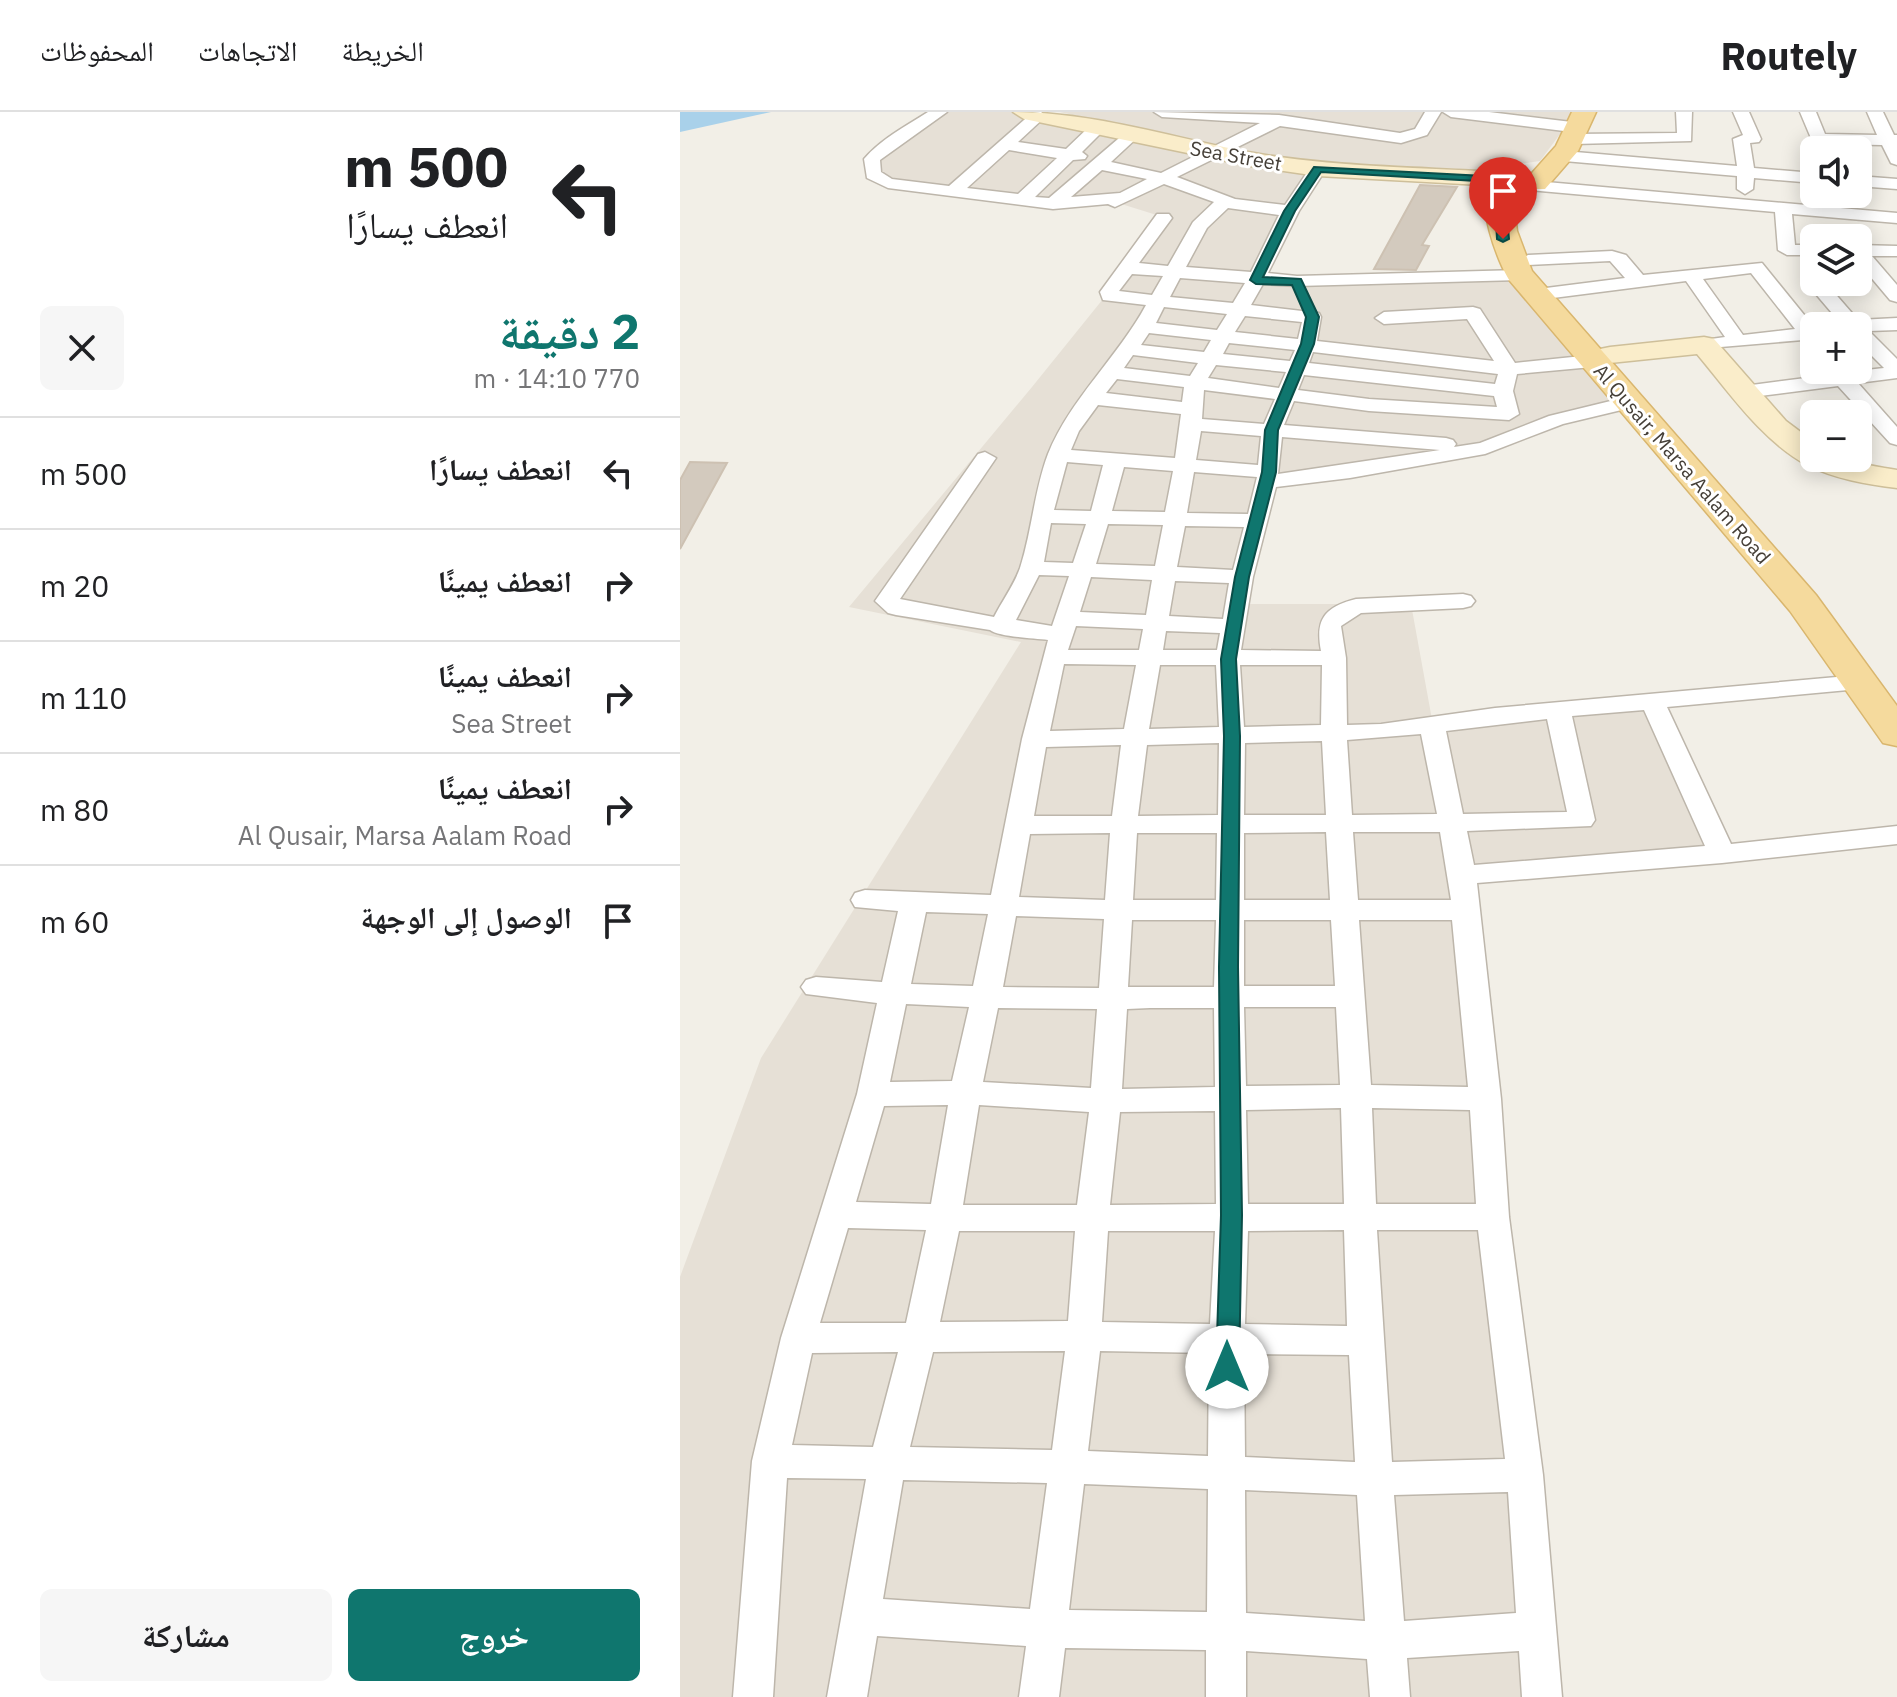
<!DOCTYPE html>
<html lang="ar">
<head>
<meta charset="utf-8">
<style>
  body { margin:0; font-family:"IBM Plex Sans","Noto Naskh Arabic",sans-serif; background:#f6f6f6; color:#202124; direction:rtl; height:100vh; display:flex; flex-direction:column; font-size:30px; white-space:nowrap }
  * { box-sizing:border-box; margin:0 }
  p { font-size:26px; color:#757577 }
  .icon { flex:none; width:44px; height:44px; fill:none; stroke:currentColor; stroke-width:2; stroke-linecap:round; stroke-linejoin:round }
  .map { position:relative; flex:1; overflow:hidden; direction:ltr }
  .details { display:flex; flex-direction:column; background:#fff; width:680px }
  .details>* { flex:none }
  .banner { background:#fff; color:#202124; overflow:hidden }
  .buttons { position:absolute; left:1120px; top:24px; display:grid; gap:16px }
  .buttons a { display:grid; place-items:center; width:72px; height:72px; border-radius:12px; background:#fff; box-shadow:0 4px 20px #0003; font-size:40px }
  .pin { position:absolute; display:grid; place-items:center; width:68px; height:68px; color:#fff; margin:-82px -34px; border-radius:50% 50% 50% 0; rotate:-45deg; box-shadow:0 0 8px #0007 }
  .pin .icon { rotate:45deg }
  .me { position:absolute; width:88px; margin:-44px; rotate:0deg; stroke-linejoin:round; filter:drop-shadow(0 0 6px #0008) }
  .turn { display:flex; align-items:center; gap:28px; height:168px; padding:0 40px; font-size:36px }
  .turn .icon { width:104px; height:104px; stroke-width:2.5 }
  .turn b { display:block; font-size:56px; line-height:68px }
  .round { display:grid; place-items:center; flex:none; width:84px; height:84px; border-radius:12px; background:#f6f6f6 }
  .summary { display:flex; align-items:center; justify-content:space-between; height:136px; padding:0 40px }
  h1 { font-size:48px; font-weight:700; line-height:60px; color:#0f766e }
  .action { display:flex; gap:16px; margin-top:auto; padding:16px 40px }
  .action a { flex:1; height:92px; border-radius:12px; background:#0f766e; color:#fff; font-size:32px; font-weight:700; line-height:92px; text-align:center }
  .action a+a { background:#f6f6f6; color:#202124 }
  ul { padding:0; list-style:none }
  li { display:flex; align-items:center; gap:24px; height:112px; padding:0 40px; border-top:2px solid #e0e0e0 }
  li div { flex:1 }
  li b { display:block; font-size:30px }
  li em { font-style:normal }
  header { display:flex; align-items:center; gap:48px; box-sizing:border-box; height:112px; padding:0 40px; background:#fff; border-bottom:2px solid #e0e0e0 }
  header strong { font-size:38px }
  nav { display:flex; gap:44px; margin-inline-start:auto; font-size:28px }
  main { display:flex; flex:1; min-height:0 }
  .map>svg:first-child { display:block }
</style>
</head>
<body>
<header>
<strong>Routely</strong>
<nav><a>الخريطة</a><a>الاتجاهات</a><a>المحفوظات</a></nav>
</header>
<main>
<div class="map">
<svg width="1217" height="1585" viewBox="0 0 1217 1585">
  <rect width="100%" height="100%" fill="#f2efe7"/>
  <!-- residential -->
  <path fill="#e6e0d6" d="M261 0H342L548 39 380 0H892V6L860 49 793 58 583 46 637 57 576 168 839 164 947 290 817 331 587 370 557 492H731L753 613 973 591 1042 742 779 766 879 1585H0V1165L81 946 341 530 169 495 352 275 448 156 483 105 435 90 371 91 200 66 194 47Z"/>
  <!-- water -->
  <path fill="#a9d1ea" d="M0 0H91L0 20Z"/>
  <!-- building -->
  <path fill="#d3cabe" stroke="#cdc1b2" stroke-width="2" d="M740 73 777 75 742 133 749 134 736 158 694 157Z
    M10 350 47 351 0 437V368Z"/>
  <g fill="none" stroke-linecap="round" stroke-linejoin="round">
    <!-- street casing -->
    <g stroke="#bdb6ab" stroke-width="3">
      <path id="street" d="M248 0H267L200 48 201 60 212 67 269 74 352 1 361 0 366 4 338 30 386 37 410 14H422V20L402 40 407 44 405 47 393 48 355 85 369 86 445 21H457L459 24 431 50 481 61 580 11 482 5 474 0 599 3 720 21 735 17 745 0H761L747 23 721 31 600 14 497 65 555 87 605 93 632 53H644L646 57 619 99 588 161 617 164 840 158 849 163 840 168 617 174 583 172 571 193 639 201 641 205 637 229 814 249 787 207 704 212 695 206 704 200 793 195 800 197 835 251 912 243 922 249 912 255 837 262 833 279 839 302 829 308 689 299 614 289 604 313 766 326 773 328 776 332 774 335 800 331 869 304 947 285 957 291 954 295 883 312 805 342 670 366 596 375 573 465 561 538 641 539C635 508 644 495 676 487L783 482 791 484 795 489 791 494 783 496 681 501 661 514 666 546 667 613 701 612 815 596 1179 563 1188 565 1191 570 1188 575 1179 577 987 595 1051 732 1217 714V732L1042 751 797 771 821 987 829 1105 863 1363 882 1585H842L839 1539 727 1546 730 1585H690L687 1547 566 1539V1585H526V1538L385 1536 379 1585H339L346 1534 197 1524 187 1585H147L186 1367 107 1366 93 1585H53L72 1349 101 1226 177 982 197 891 126 882 121 875 126 868 136 865 202 870 218 799 175 795 171 788 175 781 185 778 311 783 342 627 368 528C353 526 319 525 310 518L216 503 208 501 195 489 298 342 305 340 316 346 220 487 314 505C322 489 334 473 340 456 352 419 354 379 368 342 390 287 438 245 466 193L423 188 420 180 477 102H489L492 106 459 151 488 154 513 110 534 90 484 72 435 95 428 92 373 97 208 76 187 66 184 47C201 27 226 14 248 0ZM329 38 377 46 338 82 287 76ZM422 58 467 67 440 81 391 85ZM548 96 599 103 571 160 506 155 527 116ZM452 162 483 164 472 183 439 179ZM500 166 565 171 553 191 490 185ZM484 195 547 202 537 218 476 211ZM565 204 622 210 618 227 555 220ZM469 221 531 228 524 240 461 233ZM549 231 615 238 610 249 543 242ZM633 240 818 262 815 272 629 251ZM453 243 518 251 510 264 444 256ZM536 253 606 260 599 276 528 266ZM624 263 814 284 817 295 689 287 618 278ZM437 267 504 275 502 290 426 281ZM524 278 595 287 584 312 522 307ZM418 293 501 302 495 346 391 338 399 319ZM521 319 581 324 578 353 516 348ZM602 325 760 338 598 362ZM387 350 423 353 411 399 374 398ZM444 355 493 359 485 400 432 399ZM514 360 577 365 568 402 507 401ZM371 411 406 412 393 451 364 450ZM428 412 483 413 475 454 416 452ZM505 414 564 415 553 458 497 455ZM359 463 389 464 372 514 336 508ZM411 465 472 468 466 503 400 500ZM495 469 549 471 543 507 489 504ZM396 514 463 517 459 538H388ZM486 519 540 521 537 538H483ZM384 552 456 553 444 617 370 619ZM480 553H536L539 615 469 617ZM560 553H642L641 613 564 615ZM964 598 1025 734 794 753 787 719 911 714 915 708 892 604ZM867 607 887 700 783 702 766 619ZM741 622 757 702 672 703 667 628ZM642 629 646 703H564L565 631ZM539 631 538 703 458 704 467 633ZM441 633 432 704H354L366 635ZM646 720 650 788H564V721ZM673 720H760L771 788H678ZM430 721 425 788 339 785 350 722ZM457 721H537L536 788H453ZM246 800 308 802 293 874 231 872ZM336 804 424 807 419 876 323 875ZM452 808H536L534 875H448ZM564 808H651L655 874H564ZM679 808H772L788 975 691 973ZM226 892 289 895 272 969 210 970ZM564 895H656L660 973 566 974ZM318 896 417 897 411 976 303 970ZM470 896H534L535 975 442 977 447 897ZM268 993 251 1092 176 1090 204 994ZM299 993 409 1000 397 1093H283ZM661 996 664 1092H568L566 998ZM692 996 790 998 796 1092H696ZM535 999 536 1092 430 1093 440 1000ZM168 1116 246 1118 226 1211H140ZM664 1118 667 1214 565 1212 568 1119ZM697 1118H798L825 1347 712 1350ZM279 1119H395L388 1209 260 1210ZM428 1119H535L530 1212 422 1210ZM385 1239 372 1338 230 1335 253 1240ZM420 1239 529 1241 528 1344 408 1339ZM218 1240 193 1335 112 1333 132 1241ZM564 1242 669 1243 675 1350 565 1345ZM223 1368 367 1371 350 1497 203 1487ZM404 1372 528 1377 527 1500 389 1498ZM565 1378 677 1383 685 1509 566 1501ZM828 1380 836 1501 724 1509 714 1383Z
        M763 0H809L900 11 908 16 900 21 771 5Z
        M996 0H1012L1011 29 894 32 886 27 894 22 997 21Z
        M1053 0H1069L1081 27 1079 30 1070 31 1074 56 1134 61V71L1074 66 1073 77 1065 82 1057 77V64L884 49 876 44 884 39 1057 54 1053 27 1063 23Z
        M1120 0H1136L1145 22 1197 23 1187 0H1203L1214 23H1217V53L1211 51 1202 33 1150 32 1152 38H1136Z
        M1178 64 1217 67V77L1178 74Z
        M855 69 1217 101V111L1112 102 1115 133H1134V143H1107L1098 138 1095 100 849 78 847 74 849 70Z
        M1178 133 1217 134V144H1192L1217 173V190L1210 188 1178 150Z
        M932 139 946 143 963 163 1082 151 1134 215V235L1123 228 1017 237 1014 233 1017 229 1045 225 1006 169 873 186 864 180 866 176 945 166 930 149 848 153 839 148 848 143ZM1071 161 1115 217 1063 223 1023 167Z
        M1134 165V170H1145L1178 208 1217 206V218L1189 219 1217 247V266L1178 271 1217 315V333L1210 331 1158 274 1064 286 1054 280 1064 274 1149 263 1145 258 1168 260 1204 256 1178 230V214H1163L1129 174 1126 170Z"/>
    </g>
    <!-- secondary casing -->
    <g stroke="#cebf9a" stroke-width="3">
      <path id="secondary" d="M333 0C412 0 490 25 568 40 651 55 735 55 819 60L827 62 831 67 827 72 819 74 638 64 570 54 344 7Z
        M1024 225 1034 227 1106 309 1134 330V346C1163 346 1188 354 1217 358V376C1186 372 1155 367 1127 353 1082 329 1049 280 1017 242L930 251 920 249 916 243 920 237 930 235Z"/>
    </g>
    <!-- primary casing -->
    <g stroke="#d9b66e" stroke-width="3">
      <path id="primary" d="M892 0H916L898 39 865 77H847L843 71 876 34Z
        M818 64 827 66 831 72 837 119 852 159 1136 483 1217 594V634L1203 631 1110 499 830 169C817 150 795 87 809 66Z"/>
    </g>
    <!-- street -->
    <use href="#street" fill="#fff" fill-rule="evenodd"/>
    <!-- secondary -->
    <use href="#secondary" fill="#faedca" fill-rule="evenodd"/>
    <!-- primary -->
    <use href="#primary" fill="#f5da9d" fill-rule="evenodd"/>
  </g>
  <!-- route -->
  <path fill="#0f766e" stroke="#0a4d48" stroke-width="2" d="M634 55 823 65 829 127 823 130 817 127 814 70 641 60 615 99 583 165 621 167 639 205 634 232 598 318 596 360 569 465 556 547 560 624 558 855 562 1103 559 1255 555 1262 547 1265 539 1262 536 1255 541 1103 539 855 544 624 541 547 555 465 582 360 585 318 621 232 626 205 612 173 576 172 570 168 604 99Z"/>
  <g text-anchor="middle" stroke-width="6" stroke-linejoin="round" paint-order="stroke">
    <!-- far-street labels -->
    <g font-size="20" fill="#453f37" stroke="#fff">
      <text transform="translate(556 44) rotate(10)" y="7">Sea Street</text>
      <text transform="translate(1002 352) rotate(49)" y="7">Al Qusair, Marsa Aalam Road</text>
    </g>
  </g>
</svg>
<div class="buttons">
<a><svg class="icon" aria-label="sound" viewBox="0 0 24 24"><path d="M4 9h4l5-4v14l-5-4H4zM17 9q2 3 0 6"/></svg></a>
<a><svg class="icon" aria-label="layers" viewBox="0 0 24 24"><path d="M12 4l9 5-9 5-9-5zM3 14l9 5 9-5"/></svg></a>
<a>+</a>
<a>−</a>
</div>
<div class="pin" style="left:823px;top:127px;background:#d93025"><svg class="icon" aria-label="arrive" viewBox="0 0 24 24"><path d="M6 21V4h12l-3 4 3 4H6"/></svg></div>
<svg class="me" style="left:547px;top:1255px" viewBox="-20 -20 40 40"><circle r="19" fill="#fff"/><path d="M0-13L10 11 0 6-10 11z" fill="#0f766e"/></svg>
</div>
<section class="details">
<div class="banner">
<div class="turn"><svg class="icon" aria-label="left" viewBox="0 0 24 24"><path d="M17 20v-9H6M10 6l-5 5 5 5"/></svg><div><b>500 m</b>انعطف يسارًا</div></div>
</div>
<div class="summary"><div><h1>2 دقيقة</h1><p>770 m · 14:10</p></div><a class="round"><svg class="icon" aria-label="close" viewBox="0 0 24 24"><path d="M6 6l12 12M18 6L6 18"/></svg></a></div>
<ul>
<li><svg class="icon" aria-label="left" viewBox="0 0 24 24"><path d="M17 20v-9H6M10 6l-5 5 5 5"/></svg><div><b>انعطف يسارًا</b></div><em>500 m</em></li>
<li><svg class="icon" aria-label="right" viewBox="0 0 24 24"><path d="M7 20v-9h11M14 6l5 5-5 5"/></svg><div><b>انعطف يمينًا</b></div><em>20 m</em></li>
<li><svg class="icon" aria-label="right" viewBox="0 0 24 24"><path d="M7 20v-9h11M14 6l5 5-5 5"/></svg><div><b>انعطف يمينًا</b><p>Sea Street</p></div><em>110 m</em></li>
<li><svg class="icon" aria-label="right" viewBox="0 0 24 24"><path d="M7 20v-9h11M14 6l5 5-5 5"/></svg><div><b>انعطف يمينًا</b><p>Al Qusair, Marsa Aalam Road</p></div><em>80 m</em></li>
<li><svg class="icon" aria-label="arrive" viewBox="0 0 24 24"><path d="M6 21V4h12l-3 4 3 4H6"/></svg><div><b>الوصول إلى الوجهة</b></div><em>60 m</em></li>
</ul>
<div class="action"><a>خروج</a><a>مشاركة</a></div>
</section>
</main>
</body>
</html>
